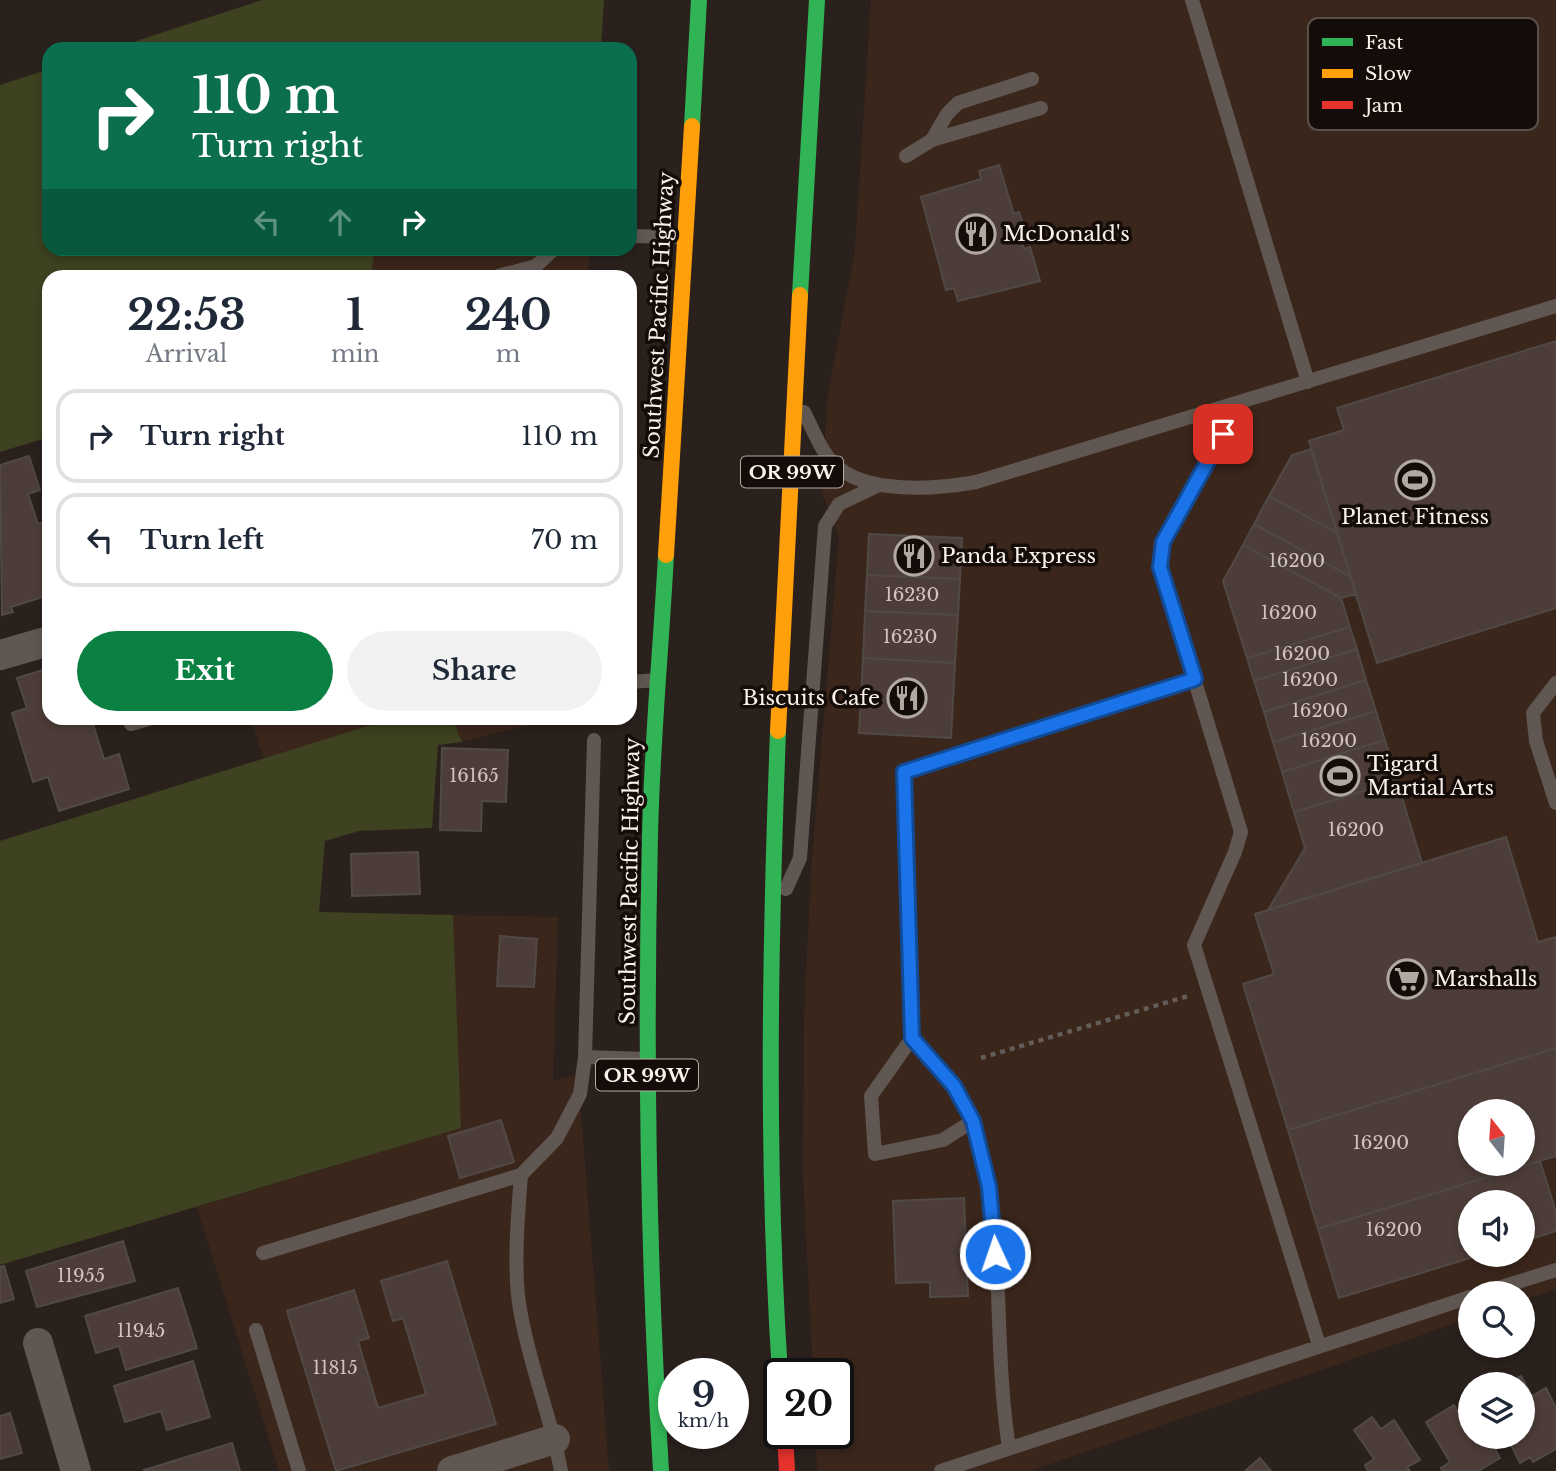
<!DOCTYPE html>
<html lang="en">
<head>
<meta charset="utf-8">
<style>
  body { margin:0; font-family:"Libre Baskerville",serif; background:#f2f2f3; color:#1f2937; height:100vh; display:flex; flex-direction:column; font-size:26px; white-space:nowrap }
  * { box-sizing:border-box; margin:0 }
  p { font-size:23px; color:#747a83 }
  .icon { flex:none; width:38px; height:38px; fill:none; stroke:currentColor; stroke-width:2; stroke-linecap:round; stroke-linejoin:round }
  .map { position:relative; flex:1; overflow:hidden }
  .side { position:absolute; left:42px; top:270px; width:595px; height:455px; display:flex; flex-direction:column; background:#fff; border-radius:21px; box-shadow:0 4px 10px #0003 }
  .side>* { flex:none }
  .top-card { position:absolute; left:42px; top:42px; width:595px; height:214px; border-radius:21px; box-shadow:0 4px 10px #0003; background:#0b6e4f; color:#fff; overflow:hidden }
  .needle { width:46px; rotate:343deg }
  .tools { position:absolute; left:1458px; top:1099px; display:grid; gap:14px }
  .tools a { display:grid; place-items:center; width:77px; height:77px; border-radius:50%; background:#fff; box-shadow:0 4px 10px #0003; font-size:35px }
  .speed { position:absolute; left:658px; top:1358px; display:flex; gap:14px; font-size:35px; font-weight:700; text-align:center }
  .speed>* { display:grid; place-content:center; width:91px; height:91px; border-radius:50%; background:#fff; box-shadow:0 4px 10px #0003; line-height:1 }
  .speed small { font-size:18px; font-weight:400 }
  .speed .limit { border:4px solid #111; border-radius:10px; background:#fff; color:#111 }
  .pin { position:absolute; display:grid; place-items:center; width:60px; height:60px; color:#fff; margin:-30px; border-radius:14px; box-shadow:0 4px 10px #0006 }
  .me { position:absolute; width:77px; margin:-38px; rotate:357deg; stroke-linejoin:round; filter:drop-shadow(0 0 5px #0008) }
  .turn { display:flex; align-items:center; gap:24px; height:147px; padding:0 35px; font-size:32px }
  .turn .icon { width:91px; height:91px; stroke-width:2.5 }
  .turn b { display:block; font-size:49px; line-height:60px }
  .lanes { display:flex; align-items:center; height:66px; padding:0 35px; background:#0003; justify-content:center; gap:35px; direction:ltr }
  .lanes .off { opacity:.35 }
  .eta { display:flex; justify-content:space-evenly; align-items:center; height:119px; text-align:center }
  .eta b { font-size:42px; font-weight:700; line-height:49px }
  .cta { display:flex; gap:14px; margin-top:auto; padding:14px 35px }
  .cta a { flex:1; height:80px; border-radius:42px; background:#0b8043; color:#fff; font-size:28px; font-weight:700; line-height:80px; text-align:center }
  .cta a+a { background:#f2f2f3; color:#1f2937 }
  ul { padding:0; list-style:none }
  li { display:flex; align-items:center; gap:21px; height:94px; margin:0 14px 10px; padding:0 21px; border:4px solid #e0e1e3; border-radius:21px }
  li div { flex:1 }
  li b { display:block; font-size:26px }
  li em { font-style:normal }
  .map>svg:first-child { display:block }
</style>
</head>
<body>
<div class="map">
<svg width="1556" height="1471" viewBox="0 0 1556 1471">
  <rect width="100%" height="100%" fill="#2a211d"/>
  <!-- built -->
  <path fill="#3b261b" fill-rule="evenodd" d="M871 0H1556V1289L1523 1300 1522 1293H1470V1318L1031 1471H817L815 1433H838V1374H813L803 1175 804 1019 811 871 839 537 822 493 827 401 855 249ZM1470 1111H1522V1164H1470ZM1470 1202H1522V1255H1470Z
    M375 249H590L588 276H371Z
    M251 718H393L264 760Z
    M452 718H555L462 742Z
    M453 915 558 917 553 1081 578 1074 609 1471H279L197 1207 460 1128Z"/>
  <!-- green -->
  <path fill="#3e4220" d="M262 0H604L601 49H112Z
    M49 69V248L375 249 371 276H49V437L0 452V85Z
    M393 718H452L462 742 438 745 432 828 359 831 325 841 319 912 453 915 461 1128 0 1265V841Z"/>
  <!-- building -->
  <path fill="#4d3d39" stroke="#504946" stroke-width="2" fill-rule="evenodd" d="M999 165 1014 214 1019 212 1026 233 1020 235 1024 249 1030 247 1040 281 958 301 954 288 946 290 921 197 981 179 979 171Z
    M1556 341V608L1377 663 1309 441 1344 430 1337 408Z
    M1311 449 1337 533 1269 496 1292 455Z
    M29 456 40 490 28 494 38 524 44 522 49 538V595L11 607 13 612 2 615 0 465Z
    M1269 496 1337 533 1351 577 1254 524Z
    M1254 524 1351 577 1356 594 1341 598 1243 545Z
    M869 534 962 538 960 579 867 575Z
    M1243 545 1341 598 1350 627 1247 658 1223 581Z
    M867 575 960 579 958 615 865 611Z
    M865 611 958 615 955 663 863 658Z
    M1350 627 1357 649 1254 681 1247 658Z
    M1357 649 1366 680 1264 712 1254 681Z
    M863 658 955 663 951 738 859 733Z
    M49 668V718H91L104 759 119 754 129 789 59 811 48 777 33 782 12 713 27 708 17 678Z
    M1366 680 1376 711 1273 742 1264 712Z
    M1376 711 1385 740 1282 772 1273 742Z
    M1385 740 1397 781 1294 812 1282 772Z
    M442 748 508 750 506 802 482 801 481 831 440 830Z
    M1397 781 1422 863 1268 910 1305 848 1294 812Z
    M1506 837 1538 942 1556 937V1048L1288 1130 1243 984 1274 974 1255 914Z
    M418 852 420 894 352 896 351 854Z
    M500 936 537 939 534 987 497 986Z
    M1556 1048V1156L1318 1229 1288 1130ZM1470 1111H1522V1164H1470Z
    M501 1120 514 1162 460 1178 448 1136Z
    M1540 1161 1556 1212V1231L1522 1242V1202H1470V1255H1480L1339 1298 1318 1229Z
    M964 1198 968 1296 930 1297V1282L896 1283 893 1201Z
    M123 1241 135 1281 37 1307 26 1271Z
    M447 1261 496 1424 336 1471 287 1311 354 1290 369 1338 358 1341 378 1408 426 1394 403 1318 393 1321 381 1281Z
    M4 1266 14 1299 0 1303V1267Z
    M178 1288 197 1348 126 1370 119 1346 96 1353 85 1316Z
    M193 1361 210 1417 167 1430 161 1411 125 1422 114 1386Z
    M1521 1376 1532 1396 1546 1388 1556 1408V1449L1533 1462 1530 1457 1520 1463 1507 1437H1522V1384H1506Z
    M1454 1405 1460 1416 1470 1410V1437H1488L1500 1458 1478 1471H1442L1441 1468 1450 1462 1426 1422Z
    M10 1413 22 1453 0 1459V1416Z
    M1372 1417 1381 1429 1394 1420 1420 1460 1407 1467 1410 1471H1368L1365 1465 1374 1459 1354 1430Z
    M232 1443 240 1471H145L144 1470Z
    M1260 1458 1271 1471H1245Z"/>
  <g fill="none" stroke-linecap="round" stroke-linejoin="round">
    <!-- path -->
    <path stroke="#645c58" stroke-width="4.5" stroke-dasharray="5 5" stroke-linecap="butt" d="M981 1058 1188 996"/>
    <!-- lane -->
    <path stroke="#605752" stroke-width="14" d="M1192 0 1308 382
      M932 140 1041 108
      M906 156 932 140 947 114 958 103 1032 79
      M630 236 683 237
      M498 276 536 266 555 248
      M1213 411 1223 434 1163 542 1160 567 1241 832 1235 852 1194 945 1319 1345
      M804 412C813 429 820 450 834 464 865 495 937 489 976 482L1556 306
      M630 682 657 680
      M1556 683 1533 713 1536 741 1556 803
      M131 724 152 718
      M786 889 800 858 825 526 839 504 879 485
      M912 1038 954 1086 973 1121
      M585 1057 647 1059
      M521 1175C518 1212 513 1272 520 1309 529 1365 551 1416 561 1471
      M263 1253 521 1175 557 1138 580 1094 585 1057 594 740
      M1482 1293 1556 1270
      M256 1330 299 1471
      M1009 1448C998 1376 1000 1305 995 1232 992 1194 982 1158 973 1121L943 1140 875 1154 871 1096 912 1038 904 772 1195 679
      M941 1471 1470 1297"/>
    <!-- street -->
    <path stroke="#605752" stroke-width="30" d="M0 655 49 641
      M38 1343 76 1471
      M452 1471 555 1439"/>
    <!-- fast -->
    <path stroke="#30b455" stroke-width="16" d="M692 126 699 0
      M800 295 817 0
      M778 731C770 945 766 1160 780 1374
      M661 1471C648 1259 645 1047 650 835 652 742 661 648 666 555"/>
    <!-- slow -->
    <path stroke="#ff9f0a" stroke-width="16" d="M666 555 692 126
      M778 731 800 295"/>
    <!-- jam -->
    <path stroke="#e5322d" stroke-width="16" d="M785 1433 787 1471"/>
  </g>
  <g fill="none" stroke-linecap="round" stroke-linejoin="round">
    <!-- route casing -->
    <g stroke="#114b97" stroke-width="18">
      <path id="route" d="M995 1254 989 1187 973 1121 954 1086 912 1038 904 772 1195 679 1160 567 1163 542 1223 434"/>
    </g>
    <!-- route -->
    <use href="#route" stroke="#1a73e8" stroke-width="12"/>
  </g>
  <!-- icons -->
  <defs>
    <g id="restaurant-ring" transform="scale(2.0125)"><circle r="9.5" fill="#130c08" stroke="#b2a8a2" stroke-width="1.5"/><path d="M-5-6h1v4h1v-4h1v4h1v-4h1v5L-1.5 .5V6h-2V.5L-5-1ZM5-6V6H3V1.5H1.5Q1.5-4 5-6Z" fill="#b2a8a2"/></g>
    <g id="stadium-ring" transform="scale(2.0125)"><circle r="9.5" fill="#130c08" stroke="#b2a8a2" stroke-width="1.5"/><path d="M0-5a6.5 5 0 1 0 0 10a6.5 5 0 1 0 0-10ZM-3.5-1.8h7v3.6h-7Z" fill="#b2a8a2"/></g>
    <g id="supermarket-ring" transform="scale(2.0125)"><circle r="9.5" fill="#130c08" stroke="#b2a8a2" stroke-width="1.5"/><path d="M-6-5.5h2.5l.6 2H6L4.5 2H-2.5L-4.4-4H-6ZM-1.5 3.2a1.3 1.3 0 1 0 .1 0ZM3 3.2a1.3 1.3 0 1 0 .1 0Z" fill="#b2a8a2"/></g>
  </defs>
  <g fill-rule="evenodd">
    <use href="#restaurant-ring" x="976" y="234"/>
    <use href="#stadium-ring" x="1415" y="480"/>
    <use href="#restaurant-ring" x="914" y="556"/>
    <use href="#restaurant-ring" x="907" y="698"/>
    <use href="#stadium-ring" x="1340" y="776"/>
    <use href="#supermarket-ring" x="1407" y="979"/>
  </g>
  <g text-anchor="middle" stroke-width="7" stroke-linejoin="round" paint-order="stroke">
    <!-- number labels -->
    <g font-size="18" fill="#d0c3be">
      <text x="1297" y="567">16200</text>
      <text x="912" y="601">16230</text>
      <text x="1289" y="619">16200</text>
      <text x="910" y="643">16230</text>
      <text x="1302" y="660">16200</text>
      <text x="1310" y="686">16200</text>
      <text x="1320" y="717">16200</text>
      <text x="1329" y="747">16200</text>
      <text x="474" y="782">16165</text>
      <text x="1356" y="836">16200</text>
      <text x="1381" y="1149">16200</text>
      <text x="1394" y="1236">16200</text>
      <text x="81" y="1282">11955</text>
      <text x="141" y="1337">11945</text>
      <text x="335" y="1374">11815</text>
    </g>
    <!-- shield labels -->
    <g fill="#130c08" stroke="#b6aca6" stroke-width="2">
      <rect x="741" y="456.5" width="102" height="31" rx="5"/>
      <rect x="596" y="1059.5" width="102" height="31" rx="5"/>
    </g>
    <g font-size="19" font-weight="bold" fill="#fcf0ea">
      <text x="792" y="479">OR 99W</text>
      <text x="647" y="1082">OR 99W</text>
    </g>
    <!-- poi labels -->
    <g font-size="21" fill="#fcf0ea" stroke="#130c08" text-anchor="start">
      <text x="1003" y="241">McDonald's</text>
      <text x="1415" y="524" text-anchor="middle">Planet Fitness</text>
      <text x="941" y="563">Panda Express</text>
      <text x="880" y="705" text-anchor="end">Biscuits Cafe</text>
      <text x="1367" y="771">Tigard<tspan x="1367" dy="24">Martial Arts</tspan></text>
      <text x="1434" y="986">Marshalls</text>
    </g>
    <!-- street labels -->
    <g font-size="21" fill="#fcf0ea" stroke="#130c08">
      <text transform="translate(659 315) rotate(-87)" y="7">Southwest Pacific Highway</text>
      <text transform="translate(630 881) rotate(-89)" y="7">Southwest Pacific Highway</text>
    </g>
  </g>
  <!-- legend -->
  <rect x="1308" y="18" width="230" height="112" rx="10" fill="#130c08" stroke="#59504c" stroke-width="2"/>
  <rect x="1322" y="38" width="31" height="8" fill="#30b455"/>
  <rect x="1322" y="69" width="31" height="9" fill="#ff9f0a"/>
  <rect x="1322" y="101" width="31" height="8" fill="#e5322d"/>
  <g font-size="19" fill="#fcf0ea">
    <text x="1365" y="49">Fast</text>
    <text x="1365" y="80">Slow</text>
    <text x="1365" y="112">Jam</text>
  </g>
</svg>
<div class="tools">
<a><svg class="needle" viewBox="-14 -14 28 28"><path d="M0-13l5 13h-10z" fill="#e53935"/><path d="M0 13l5-13h-10z" fill="#747a83"/></svg></a>
<a><svg class="icon" aria-label="sound" viewBox="0 0 24 24"><path d="M4 9h4l5-4v14l-5-4H4zM17 9q2 3 0 6"/></svg></a>
<a><svg class="icon" aria-label="search" viewBox="0 0 24 24"><circle cx="10" cy="10" r="6"/><path d="M15 15l6 6"/></svg></a>
<a><svg class="icon" aria-label="layers" viewBox="0 0 24 24"><path d="M12 4l9 5-9 5-9-5zM3 14l9 5 9-5"/></svg></a>
</div>
<div class="speed"><div>9<small>km/h</small></div><div class="limit">20</div></div>
<div class="pin" style="left:1223px;top:434px;background:#d93025"><svg class="icon" aria-label="arrive" viewBox="0 0 24 24"><path d="M6 21V4h12l-3 4 3 4H6"/></svg></div>
<svg class="me" style="left:995px;top:1254px" viewBox="-20 -20 40 40"><circle r="17" fill="#1a73e8" stroke="#fff" stroke-width="3"/><path d="M0-11L8 9 0 5-8 9z" fill="#fff"/></svg>
<div class="top-card">
<div class="turn"><svg class="icon" aria-label="right" viewBox="0 0 24 24"><path d="M7 20v-9h11M14 6l5 5-5 5"/></svg><div><b>110 m</b>Turn right</div></div>
<div class="lanes"><svg class="icon off" aria-label="left" viewBox="0 0 24 24"><path d="M17 20v-9H6M10 6l-5 5 5 5"/></svg><svg class="icon off" aria-label="ahead" viewBox="0 0 24 24"><path d="M12 20V5M6 11l6-6 6 6"/></svg><svg class="icon" aria-label="right" viewBox="0 0 24 24"><path d="M7 20v-9h11M14 6l5 5-5 5"/></svg></div>
</div>
<section class="side">
<div class="eta">
<div><b>22:53</b><p>Arrival</p></div>
<div><b>1</b><p>min</p></div>
<div><b>240</b><p>m</p></div>
</div>
<ul>
<li><svg class="icon" aria-label="right" viewBox="0 0 24 24"><path d="M7 20v-9h11M14 6l5 5-5 5"/></svg><div><b>Turn right</b></div><em>110 m</em></li>
<li><svg class="icon" aria-label="left" viewBox="0 0 24 24"><path d="M17 20v-9H6M10 6l-5 5 5 5"/></svg><div><b>Turn left</b></div><em>70 m</em></li>
</ul>
<div class="cta"><a>Exit</a><a>Share</a></div>
</section>
</div>
</body>
</html>
